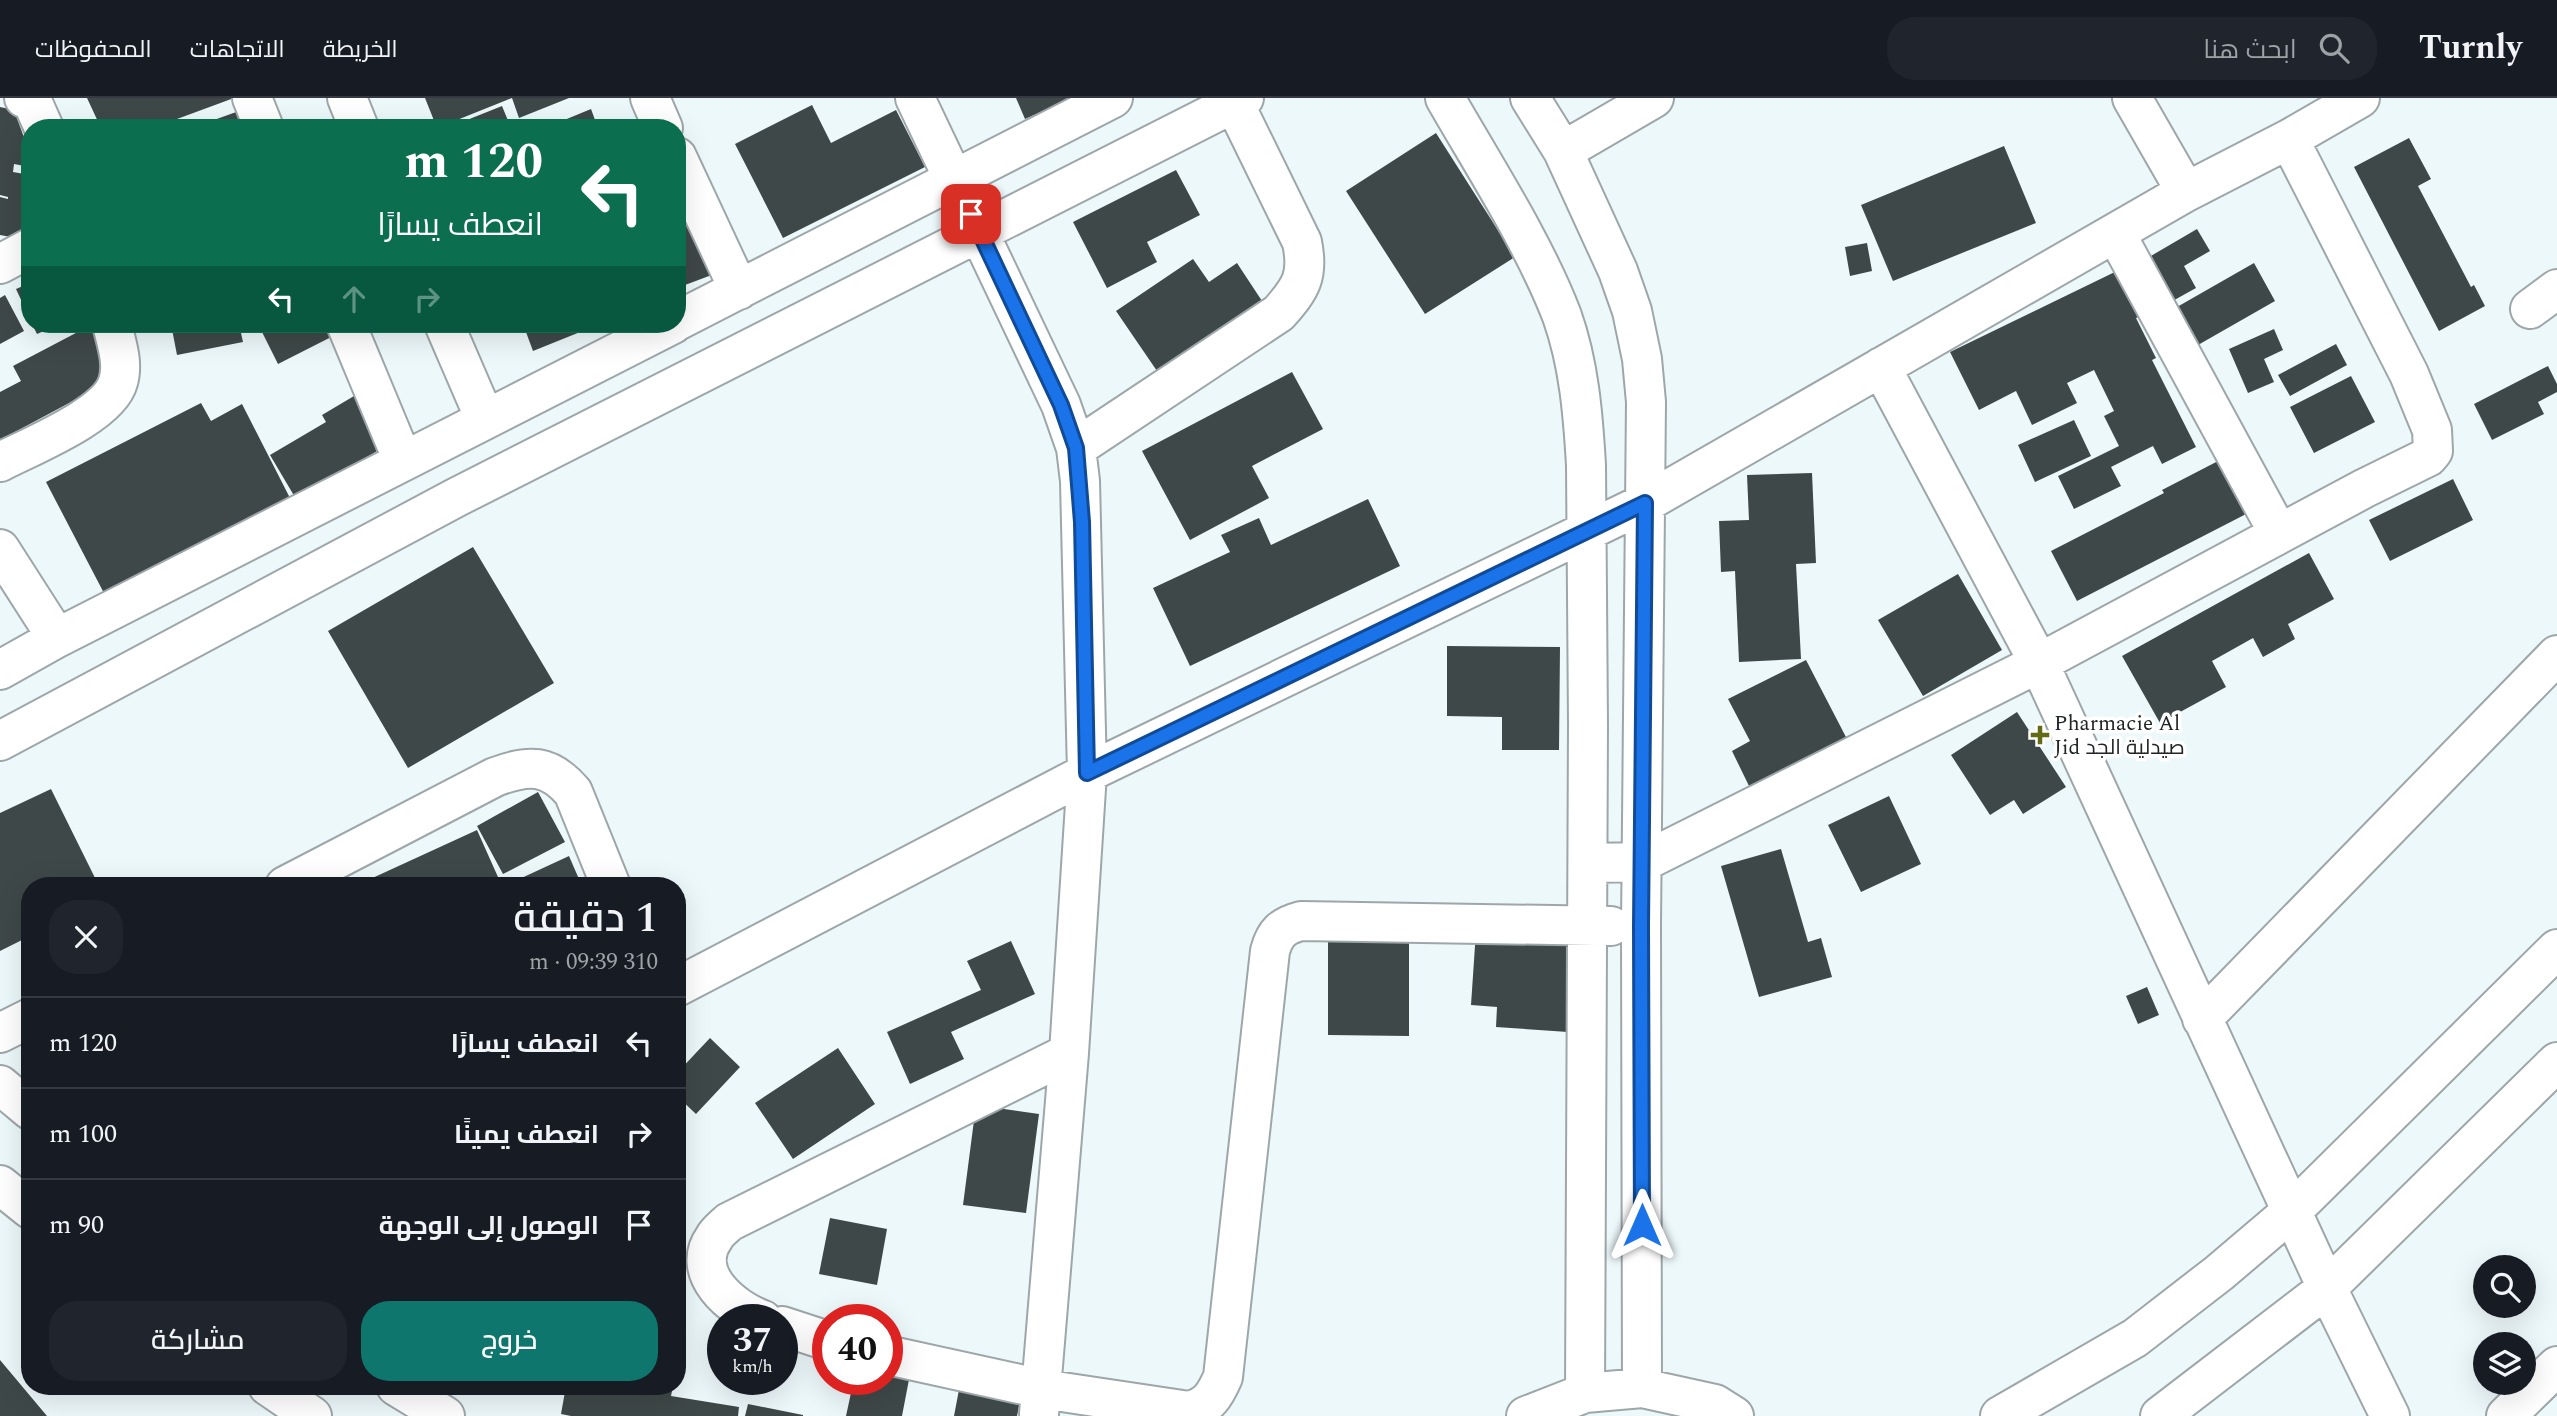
<!DOCTYPE html>
<html lang="ar">
<head>
<meta charset="utf-8">
<style>
  body { margin:0; font-family:Spectral,Cairo,serif; background:#20242c; color:#f1f3f6; direction:rtl; height:100vh; display:flex; flex-direction:column; font-size:26px; white-space:nowrap }
  * { box-sizing:border-box; margin:0 }
  p { font-size:23px; color:#9ea1a6 }
  .icon { flex:none; width:38px; height:38px; fill:none; stroke:currentColor; stroke-width:2; stroke-linecap:round; stroke-linejoin:round }
  .map { position:relative; flex:1; overflow:hidden; direction:ltr }
  .sheet { position:absolute; left:21px; top:779px; width:665px; height:518px; display:flex; flex-direction:column; background:#171b24; border-radius:28px; box-shadow:0 7px 28px #0002; direction:rtl }
  .sheet>* { flex:none }
  .guide { position:absolute; left:21px; top:21px; width:665px; height:214px; border-radius:28px; box-shadow:0 7px 28px #0002; direction:rtl; background:#0b6e4f; color:#fff; overflow:hidden }
  .buttons { position:absolute; left:2473px; top:1157px; display:grid; gap:14px }
  .buttons a { display:grid; place-items:center; width:63px; height:63px; border-radius:50%; background:#171b24; box-shadow:0 7px 28px #0002; font-size:35px }
  .speed { position:absolute; left:707px; top:1206px; display:flex; gap:14px; font-size:35px; font-weight:700; text-align:center }
  .speed>* { display:grid; place-content:center; width:91px; height:91px; border-radius:50%; background:#171b24; box-shadow:0 7px 28px #0002; line-height:1 }
  .speed small { font-size:18px; font-weight:400 }
  .speed .limit { border:10px solid #d22; background:#fff; color:#111 }
  .pin { position:absolute; display:grid; place-items:center; width:60px; height:60px; color:#fff; margin:-30px; border-radius:14px; box-shadow:0 4px 10px #0006 }
  .me { position:absolute; width:77px; margin:-38px; rotate:0deg; stroke-linejoin:round; filter:drop-shadow(0 0 5px #0008) }
  .turn { display:flex; align-items:center; gap:24px; height:147px; padding:0 28px; font-size:32px }
  .turn .icon { width:91px; height:91px; stroke-width:2.5 }
  .turn b { display:block; font-size:49px; line-height:60px }
  .lanes { display:flex; align-items:center; height:66px; padding:0 28px; background:#0003; justify-content:center; gap:35px; direction:ltr }
  .lanes .off { opacity:.35 }
  .round { display:grid; place-items:center; flex:none; width:74px; height:74px; border-radius:28px; background:#20242c }
  .overview { display:flex; align-items:center; justify-content:space-between; height:119px; padding:0 28px }
  h1 { font-size:42px; font-weight:600; line-height:52px }
  .cta { display:flex; gap:14px; margin-top:auto; padding:14px 28px }
  .cta a { flex:1; height:80px; border-radius:28px; background:#0f766e; color:#fff; font-size:28px; font-weight:600; line-height:80px; text-align:center }
  .cta a+a { background:#20242c; color:#f1f3f6 }
  ul { padding:0; list-style:none }
  li { display:flex; align-items:center; gap:21px; height:91px; padding:0 28px; border-top:2px solid #363941 }
  li div { flex:1 }
  li b { display:block; font-size:26px }
  li em { font-style:normal }
  header { display:flex; align-items:center; gap:42px; box-sizing:border-box; height:98px; padding:0 35px; background:#171b24; border-bottom:2px solid #363941 }
  header strong { font-size:33px }
  nav { display:flex; gap:38px; margin-inline-start:auto; font-size:24px }
  .search { width:490px; height:63px; background:#20242c; display:flex; align-items:center; gap:18px; box-sizing:border-box; padding:0 24px; border-radius:28px; color:#9ea1a6; font-size:26px }
  .map>svg:first-child { display:block }
</style>
</head>
<body>
<header>
<strong>Turnly</strong>
<div class="search"><svg class="icon" aria-label="search" viewBox="0 0 24 24"><circle cx="10" cy="10" r="6"/><path d="M15 15l6 6"/></svg>ابحث هنا</div>
<nav><a>الخريطة</a><a>الاتجاهات</a><a>المحفوظات</a></nav>
</header>
<div class="map">
<svg width="2557" height="1318" viewBox="0 0 2557 1318">
  <rect width="100%" height="100%" fill="#edf8fb"/>
  <!-- building -->
  <path fill="#3f4848" d="M87 0H234L177 21 180 30H101Z
    M425 0H569L519 20 512 0 437 30Z
    M1016 0H1073L1025 21Z
    M812 7 831 45 896 12 925 69 783 140 735 46Z
    M502 8 511 30H447Z
    M0 9 14 12 30 56V69L14 66 13 74 30 77V126L11 139 0 137V99L8 101V99L0 97Z
    M591 11 598 30H545Z
    M239 13 246 30H201L200 27Z
    M1436 35 1515 159 1425 216 1346 93Z
    M2409 40 2431 81 2418 88 2471 189 2474 187 2485 208 2439 233 2354 69Z
    M2004 48 2036 125 1893 183 1861 107Z
    M1176 72 1200 117 1147 144 1157 164 1107 190 1073 124Z
    M700 110 725 172 677 190V119Z
    M2197 131 2210 153 2184 168 2196 190 2169 205 2144 162Z
    M1867 145 1872 173 1850 178 1845 149Z
    M1193 161 1209 184 1237 165 1262 203 1157 273 1116 213Z
    M2254 165 2275 203 2191 251 2170 213Z
    M2121 171 2143 217 2136 220 2156 260 2152 262 2196 349 2162 366 2153 348 2111 369 2121 388 2074 411 2058 378 2119 348 2104 318 2114 313 2094 272 2067 285 2077 305 2032 327 2016 293 1979 312 1950 254Z
    M30 185V221L16 191Z
    M5 197 24 233 0 246V200Z
    M32 226H60L37 236Z
    M93 226 114 281 0 342V294L21 283 13 268Z
    M171 226H239L243 244 177 257Z
    M258 226H339L343 233 278 266Z
    M523 226H600L533 253Z
    M2274 231 2283 252 2264 261 2274 284 2248 295 2229 251Z
    M2336 246 2347 267 2290 298 2278 277Z
    M2548 268 2557 286V294L2538 304 2544 316 2492 342 2474 306Z
    M1292 274 1323 331 1252 368 1269 400 1190 442 1142 353Z
    M2351 278 2375 324 2314 355 2290 309Z
    M354 298 384 349 296 401 270 357 326 324 322 317Z
    M201 305 211 323 242 306 291 402 106 499 46 384Z
    M2074 322 2091 358 2035 384 2018 347Z
    M2222 361 2250 414 2077 503 2051 453 2164 395 2162 392Z
    M1812 375 1816 465 1796 466 1801 561 1739 564 1735 473 1721 474 1719 423 1749 422 1747 377Z
    M2453 381 2473 422 2390 463 2369 422Z
    M1368 401 1400 468 1190 568 1153 490 1230 454 1221 437 1259 420 1271 447Z
    M473 449 554 585 408 670 328 533Z
    M2309 455 2334 501 2288 526 2295 541 2263 559 2253 540 2212 563 2226 589 2160 625 2122 558Z
    M1958 476 2002 552 1923 598 1878 522Z
    M1447 548 1560 549 1559 652H1502V619L1447 618Z
    M1806 562 1847 641 1750 690 1732 653 1750 643 1728 601Z
    M2017 614 2066 689 2023 716 2014 702 1990 717 1951 657Z
    M51 691 99 788H30V838L0 853V715Z
    M538 694 565 744 503 776 477 728Z
    M1889 698 1921 766 1861 794 1828 727Z
    M477 732 502 788H355Z
    M1781 751 1808 844 1821 840 1832 879 1759 899 1721 768Z
    M569 758 582 788H504Z
    M1476 833 1574 839 1568 934 1496 929 1497 909 1471 907Z
    M1328 837H1409V938L1328 937Z
    M1011 843 1035 896 951 934 964 961 910 986 887 934 981 892 967 863Z
    M2147 889 2159 917 2138 926 2126 898Z
    M710 940 740 969 696 1016 677 998V975Z
    M838 950 875 1006 793 1061 755 1005Z
    M976 1007 1039 1016 1026 1115 963 1107Z
    M830 1120 887 1131 877 1187 819 1176Z
    M0 1262 47 1318H0Z
    M887 1267 911 1271 902 1318H846L854 1281H887Z
    M961 1281 1022 1293 1017 1318H954Z
    M566 1288H673L671 1298 739 1309 738 1318H571L561 1316Z
    M748 1306 803 1317V1318H745Z"/>
  <g fill="none" stroke-linecap="round" stroke-linejoin="round">
    <!-- minor casing -->
    <g stroke="#9da7aa" stroke-width="42">
      <path id="minor" d="M24 0 32 3 44 30
        M252 0 264 30
        M347 0 359 30
        M650 0 663 30
        M915 0 1061 307 1076 350 1080 383 1087 675 1069 955
        M1445 0C1484 68 1534 145 1562 218 1579 266 1583 316 1586 367L1588 627 1585 1295
        M1530 0 1563 53 1618 173 1632 213 1642 261 1646 304 1641 828 1642 1290
        M2132 0 2186 94
        M1563 53 1654 0
        M677 59 739 192
        M2116 136 2279 436
        M0 166 30 150
        M2530 211 2557 191
        M677 223 1113 0
        M346 226 403 363
        M444 226 485 321
        M1881 269 2039 565 2327 1190 2390 1318
        M1076 350 1279 215C1301 190 1309 178 1302 144L1234 5
        M0 364C31 348 109 317 118 284 124 265 116 244 112 226
        M0 451 57 540
        M0 572 57 540 673 226
        M0 643 457 399 1244 0
        M1588 765 1643 764 2039 565 2365 390 2428 359 2433 353 2432 332 2409 276 2289 41
        M285 788 495 679C529 666 549 666 573 694L611 788
        M677 889 1087 675 1645 405 2186 94 2289 41 2360 0
        M2202 921 2557 557
        M0 935 30 920
        M0 987 30 1012
        M0 1087 30 1111
        M763 1222C732 1211 689 1175 714 1140 717 1134 724 1129 729 1124L1069 955 1039 1316
        M782 1228 828 1243
        M887 1257 1042 1291 1189 1313C1209 1308 1215 1297 1223 1279L1270 853C1275 835 1282 828 1301 823L1611 828
        M268 1288 312 1318
        M396 1288 445 1318
        M1526 1318 1585 1295 1642 1290 1715 1306 1734 1318
        M2000 1318 2135 1240 2219 1175 2292 1113 2557 851
        M2160 1318 2327 1190 2557 964
        M2506 1318 2557 1268"/>
    </g>
    <!-- minor -->
    <use href="#minor" stroke="#fff" stroke-width="38"/>
  </g>
  <g fill="none" stroke-linecap="round" stroke-linejoin="round">
    <!-- route casing -->
    <g stroke="#114b97" stroke-width="18">
      <path id="route" d="M971 116 1061 307 1076 350 1082 424 1087 675 1645 405 1641 828 1642 1127"/>
    </g>
    <!-- route -->
    <use href="#route" stroke="#1a73e8" stroke-width="12"/>
  </g>
  <!-- markers -->
  <path fill="#616c15" stroke="#fff" stroke-width="2.5" d="M2036.5 626.5h7v7h7v7h-7v7h-7v-7h-7v-7h7z"/>
  <g text-anchor="middle" stroke-width="7" stroke-linejoin="round" paint-order="stroke">
    <!-- poi labels -->
    <g font-size="21" fill="#212526" stroke="#fff" text-anchor="start">
      <text x="2054" y="632">Pharmacie Al<tspan x="2054" dy="24">Jid صيدلية الجد</tspan></text>
    </g>
  </g>
</svg>
<div class="buttons">
<a><svg class="icon" aria-label="search" viewBox="0 0 24 24"><circle cx="10" cy="10" r="6"/><path d="M15 15l6 6"/></svg></a>
<a><svg class="icon" aria-label="layers" viewBox="0 0 24 24"><path d="M12 4l9 5-9 5-9-5zM3 14l9 5 9-5"/></svg></a>
</div>
<div class="speed"><div>37<small>km/h</small></div><div class="limit">40</div></div>
<div class="pin" style="left:971px;top:116px;background:#d93025"><svg class="icon" aria-label="arrive" viewBox="0 0 24 24"><path d="M6 21V4h12l-3 4 3 4H6"/></svg></div>
<svg class="me" style="left:1642px;top:1127px" viewBox="-20 -20 40 40"><path d="M0-17L14 15 0 8-14 15z" fill="#1a73e8" stroke="#fff" stroke-width="4"/></svg>
<div class="guide">
<div class="turn"><svg class="icon" aria-label="left" viewBox="0 0 24 24"><path d="M17 20v-9H6M10 6l-5 5 5 5"/></svg><div><b>120 m</b>انعطف يسارًا</div></div>
<div class="lanes"><svg class="icon" aria-label="left" viewBox="0 0 24 24"><path d="M17 20v-9H6M10 6l-5 5 5 5"/></svg><svg class="icon off" aria-label="ahead" viewBox="0 0 24 24"><path d="M12 20V5M6 11l6-6 6 6"/></svg><svg class="icon off" aria-label="right" viewBox="0 0 24 24"><path d="M7 20v-9h11M14 6l5 5-5 5"/></svg></div>
</div>
<section class="sheet">
<div class="overview"><div><h1>1 دقيقة</h1><p>310 m · 09:39</p></div><a class="round"><svg class="icon" aria-label="close" viewBox="0 0 24 24"><path d="M6 6l12 12M18 6L6 18"/></svg></a></div>
<ul>
<li><svg class="icon" aria-label="left" viewBox="0 0 24 24"><path d="M17 20v-9H6M10 6l-5 5 5 5"/></svg><div><b>انعطف يسارًا</b></div><em>120 m</em></li>
<li><svg class="icon" aria-label="right" viewBox="0 0 24 24"><path d="M7 20v-9h11M14 6l5 5-5 5"/></svg><div><b>انعطف يمينًا</b></div><em>100 m</em></li>
<li><svg class="icon" aria-label="arrive" viewBox="0 0 24 24"><path d="M6 21V4h12l-3 4 3 4H6"/></svg><div><b>الوصول إلى الوجهة</b></div><em>90 m</em></li>
</ul>
<div class="cta"><a>خروج</a><a>مشاركة</a></div>
</section>
</div>
</body>
</html>
